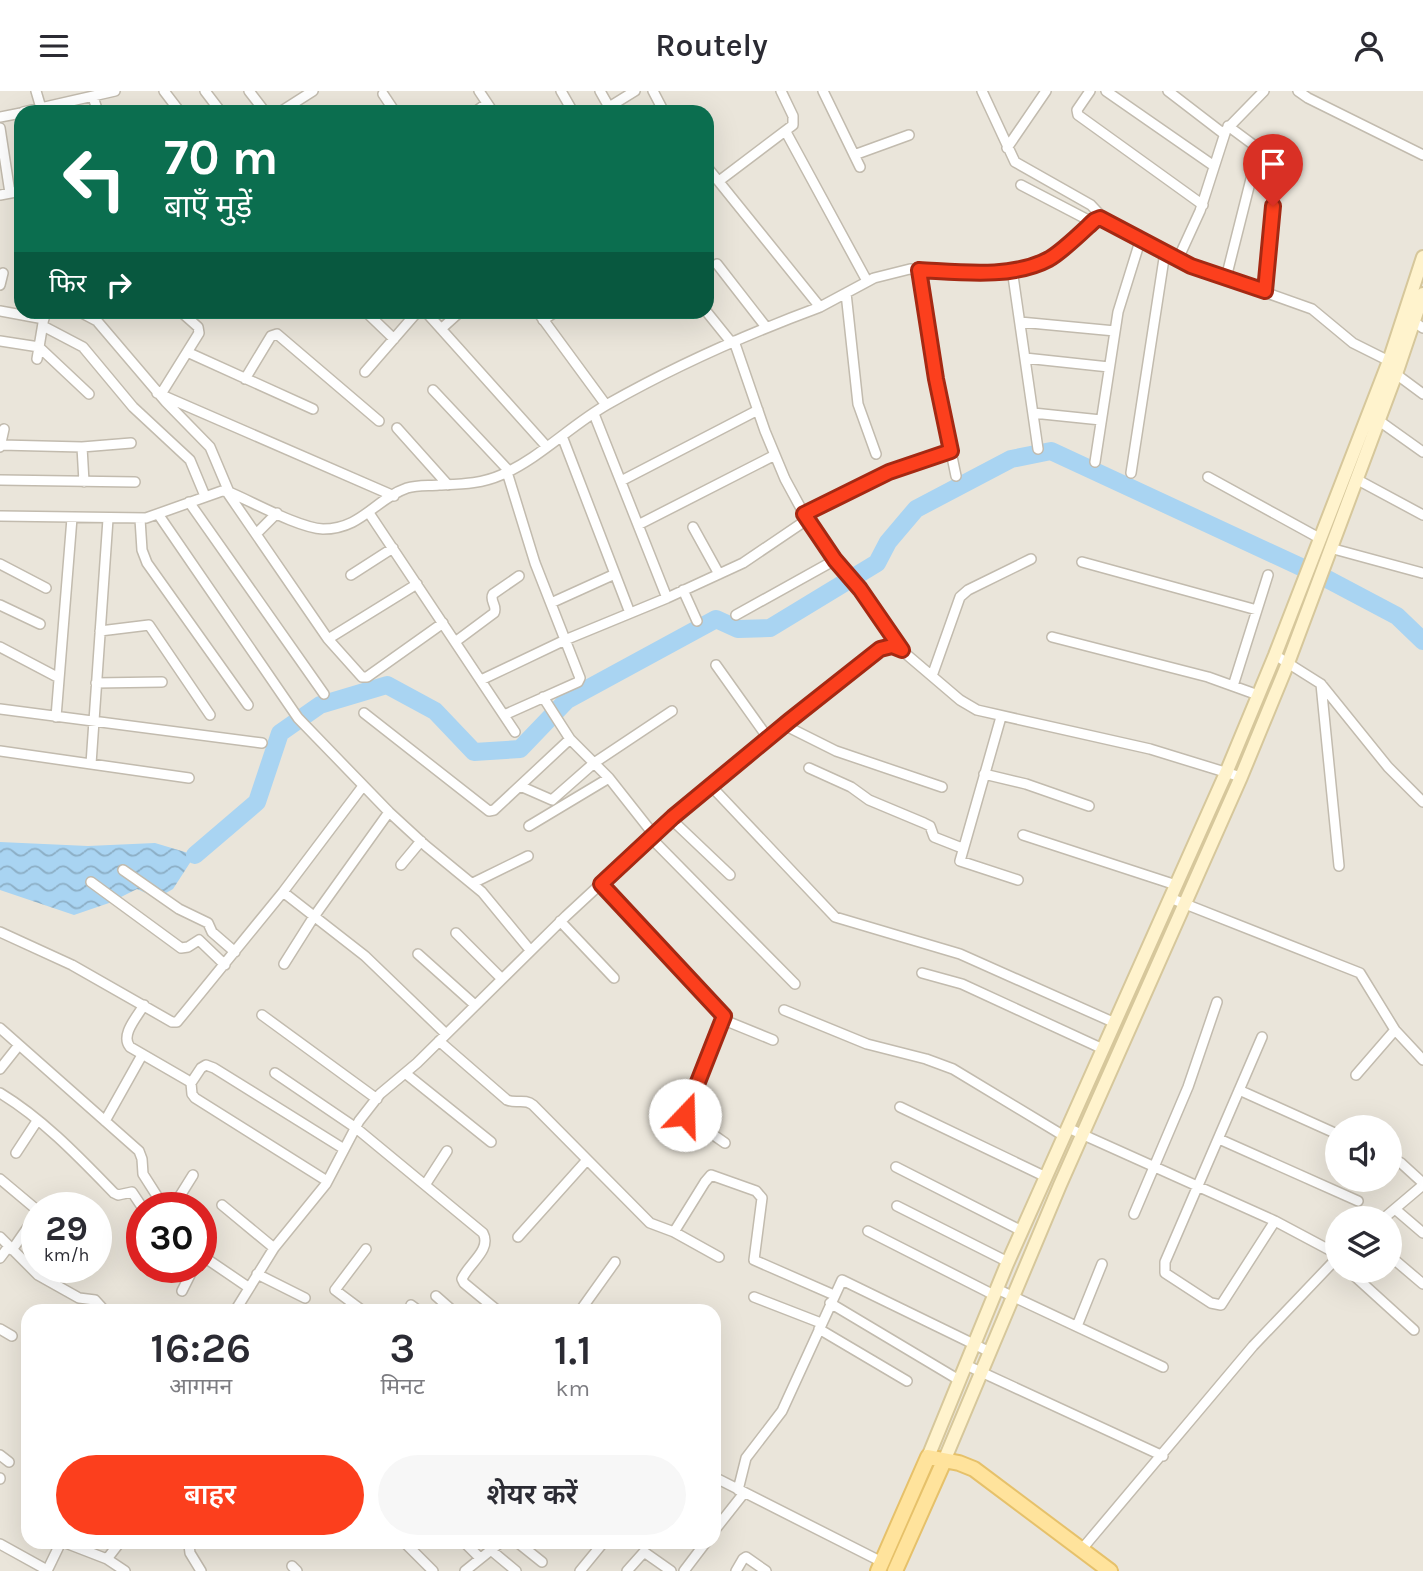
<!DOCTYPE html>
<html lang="hi">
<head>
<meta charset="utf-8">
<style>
  body { margin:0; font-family:Karla,"Noto Sans Devanagari",sans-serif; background:#f7f7f7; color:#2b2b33; height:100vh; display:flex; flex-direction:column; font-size:26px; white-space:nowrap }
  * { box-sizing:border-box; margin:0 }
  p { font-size:23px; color:#7c7c81 }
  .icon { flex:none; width:38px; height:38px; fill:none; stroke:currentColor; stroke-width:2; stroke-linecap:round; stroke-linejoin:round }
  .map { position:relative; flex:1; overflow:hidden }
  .details { position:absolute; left:21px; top:1213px; width:700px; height:245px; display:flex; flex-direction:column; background:#fff; border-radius:21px; box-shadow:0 7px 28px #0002 }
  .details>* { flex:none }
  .banner { position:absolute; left:14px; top:14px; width:700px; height:214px; border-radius:21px; box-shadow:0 7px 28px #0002; background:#0b6e4f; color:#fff; overflow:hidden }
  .controls { position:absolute; left:1325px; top:1024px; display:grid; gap:14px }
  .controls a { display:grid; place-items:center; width:77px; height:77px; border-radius:50%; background:#fff; box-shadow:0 7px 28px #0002; font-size:35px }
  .speed { position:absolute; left:21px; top:1101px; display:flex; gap:14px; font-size:35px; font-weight:700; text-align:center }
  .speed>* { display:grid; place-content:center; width:91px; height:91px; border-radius:50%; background:#fff; box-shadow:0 7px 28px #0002; line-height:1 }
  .speed small { font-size:18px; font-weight:400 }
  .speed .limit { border:10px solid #d22; background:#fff; color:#111 }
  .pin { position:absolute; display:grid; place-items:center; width:60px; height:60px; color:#fff; margin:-72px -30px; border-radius:50% 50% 50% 0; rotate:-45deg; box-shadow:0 0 7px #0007 }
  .pin .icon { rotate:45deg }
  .me { position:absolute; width:77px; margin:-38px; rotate:21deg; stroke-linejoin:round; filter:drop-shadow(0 0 5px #0008) }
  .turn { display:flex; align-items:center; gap:24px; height:147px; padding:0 35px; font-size:32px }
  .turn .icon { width:91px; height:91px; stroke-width:2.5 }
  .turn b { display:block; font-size:49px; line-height:60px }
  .then { display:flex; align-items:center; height:66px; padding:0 35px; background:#0003; gap:14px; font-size:26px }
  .eta { display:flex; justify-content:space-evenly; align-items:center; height:119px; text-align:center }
  .eta b { font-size:42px; font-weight:600; line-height:49px }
  .primary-button { display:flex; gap:14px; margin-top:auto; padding:14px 35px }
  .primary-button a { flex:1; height:80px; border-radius:42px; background:#fc3f1d; color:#fff; font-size:28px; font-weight:600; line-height:80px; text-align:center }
  .primary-button a+a { background:#f7f7f7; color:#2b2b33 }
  header { display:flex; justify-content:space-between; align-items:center; height:91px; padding:0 35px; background:#fff; font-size:32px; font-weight:600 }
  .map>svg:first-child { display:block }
</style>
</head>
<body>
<header><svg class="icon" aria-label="menu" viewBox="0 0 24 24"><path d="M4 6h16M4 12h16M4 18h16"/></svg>Routely<svg class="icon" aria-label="person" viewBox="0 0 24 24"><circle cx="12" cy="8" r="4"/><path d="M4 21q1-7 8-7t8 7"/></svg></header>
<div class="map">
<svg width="1423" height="1480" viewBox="0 0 1423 1480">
  <defs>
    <pattern id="water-waves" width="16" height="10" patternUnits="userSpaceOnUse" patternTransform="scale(1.75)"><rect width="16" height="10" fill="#a9d4f2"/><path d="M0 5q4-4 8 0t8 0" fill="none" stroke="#8caec5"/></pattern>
  </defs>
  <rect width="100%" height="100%" fill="#f6f3ec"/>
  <!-- residential -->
  <path fill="#eae5da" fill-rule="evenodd" d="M0 0H1423V1480H0ZM21 21H707V220H21ZM1337 1036H1390V1088H1337ZM37 1116H96V1176H37ZM142 1116H201V1176H142ZM1337 1127H1390V1180H1337ZM28 1220H714V1451H28Z"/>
  <!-- water -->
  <path fill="url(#water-waves)" d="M0 751 88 755 155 752 195 764 173 798 157 807 137 798 109 812 74 824 0 799Z"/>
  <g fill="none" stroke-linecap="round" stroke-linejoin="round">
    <!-- river -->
    <path stroke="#a9d4f2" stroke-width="18" d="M195 764 257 711 280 642 320 614 387 594 435 620 474 661 520 658 567 609 716 528 738 538 770 537 877 472 888 451 916 418 1011 368 1051 360 1329 489 1397 525 1423 550"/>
    <!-- minor casing -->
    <g stroke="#c2bbae" stroke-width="12">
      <path id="minor" d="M36 0 41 17
        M164 0 180 21
        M205 0 221 21
        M249 0 265 21
        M479 0 493 21
        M561 0 573 21
        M600 0 609 16
        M653 0 664 21
        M823 0 860 76
        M982 0 1015 71 1091 114 1104 128
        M1090 0 1077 19 1078 24 1203 114
        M1106 0 1214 75
        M1168 0 1224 43
        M1298 0 1308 7 1423 64
        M383 3 395 21
        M93 6 98 21
        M23 21 115 0
        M280 21 313 0
        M475 21 487 12
        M601 21 635 0
        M0 26 21 22
        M0 37 10 102
        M786 41 867 190
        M1007 57 1046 0
        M854 64 909 44
        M707 76 820 216 874 187 910 178 1001 180 1024 176 1050 168 1095 129 1100 127 1191 175 1312 218 1353 252 1389 270
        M719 90 793 34V25L781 0
        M1021 94 1092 131
        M0 104 21 100
        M1178 168 1200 120 1226 39 1264 0
        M717 173 766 236
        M1012 178 1038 358
        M919 179 936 288 956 385
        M1226 187 1257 64 1255 55 1228 35
        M0 194 3 182
        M1265 200 1273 115
        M846 202 858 313 876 363
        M0 220 44 228
        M78 220 97 230 166 311 210 356 229 401
        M365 220 394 248
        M425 220 547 356
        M537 220 606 314
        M706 220 731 251
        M543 229 557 220
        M1020 231 1115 240
        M1414 231 1423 237
        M43 235 83 256 133 316 190 369 205 405
        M441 238 461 220
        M0 250 39 256 89 303
        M734 250 765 340 785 388 804 423 835 469 861 498 902 559
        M187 261 313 318
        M1025 267 1109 276
        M37 268 45 220
        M365 281 418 220
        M1396 283 1423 303
        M245 288 271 245 277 243 379 330
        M433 299 509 380
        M157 302 394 405
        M161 303 199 242 198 236 180 220
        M1033 322 1101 329
        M594 323 667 507
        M1378 329 1423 361
        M397 337 448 394
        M562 345 630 522
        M1 354 82 356 131 352
        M0 356 4 338
        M82 356 84 391
        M1095 371 1118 221 1141 147
        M1131 382 1165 161
        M1208 386 1321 448
        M1356 388 1423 424
        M0 389 135 391
        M621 390 758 319
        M227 401 328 548 362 586H367L443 532
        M189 411 324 603
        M369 422 515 641
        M158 423 298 627 389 721 426 755 482 801 530 859
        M804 423 889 381 951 360
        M0 425 146 427 222 400 229 401C253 411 299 437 323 438 362 438 375 408 407 397 417 394 429 395 439 394 461 393 481 393 501 384 540 367 571 334 608 313 675 275 747 243 820 216
        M140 428 142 459 147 472 248 614
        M638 434 775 364
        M693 436 719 483
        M256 443 277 422
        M1330 457 1422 482
        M1082 471 1257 519
        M0 473 46 497
        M351 484 393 457
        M683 499 697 530
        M551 512 615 483
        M0 514 40 533
        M736 524 835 469
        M100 540 149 534 210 624
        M1052 546 1208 586 1258 604
        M328 548 417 493
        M455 551 494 522C498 515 489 510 493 503L519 485
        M0 556 59 587
        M1275 564 1321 593 1388 676 1423 711
        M716 574 768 647
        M932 585 960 506 968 499 1031 468
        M481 589 565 549 667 507 743 472 808 428
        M96 592 162 591
        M1321 593 1339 775
        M1233 595 1268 484
        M543 606 570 648 609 687 654 744
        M0 618 262 652
        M364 622 489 720 494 719 570 648
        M504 624 578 591 580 587 535 472 507 381
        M56 626 72 427
        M1001 626 960 770 1018 789
        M784 634 836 660 942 696
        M0 660 189 687
        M91 673 108 428
        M809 677 851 696 869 709 924 732 930 735 934 746 962 757
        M984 683 1026 693 1089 715
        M520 695 552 709 594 672 672 620
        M711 695 835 826 960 863 1115 932
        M671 728 730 784
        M529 735 609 687
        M1023 744 1176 794
        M651 747 795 893
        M401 774 421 750
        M123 779 179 818 208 832 212 841 235 861
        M91 791 181 857 188 856 199 849 225 874
        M473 792 528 765
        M601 793 724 925 685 1024 725 1052
        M283 801 365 865 446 943
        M1170 807 1360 882 1395 939 1423 969
        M560 830 614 887
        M0 841 72 874 172 931H177L283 801 363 695
        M456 842 501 887
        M418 863 475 914
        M284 873 313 827 389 721
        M922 882 962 893 1103 958
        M144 914C137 926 120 944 130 956L187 989 191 992 192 1003 195 1007 327 1090
        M784 919 867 953 926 968 953 978 1064 1045
        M262 924 377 1008
        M724 929 773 949
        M0 937 139 1060 142 1068 143 1083 164 1116
        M1262 946 1165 1171V1182L1211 1212 1221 1214 1275 1130
        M439 950 507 1009C516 1013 525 1007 533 1014L650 1132 674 1141 719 1166
        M0 978 19 954
        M275 982 356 1037 483 1142C492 1159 468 1173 462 1188L464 1192 498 1220
        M405 982 491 1051
        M1356 984 1395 939
        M191 992 201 977 206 974 214 977 344 1058
        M1239 999 1337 1043
        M0 1002C43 1028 79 1066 114 1102L118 1104 132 1101 142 1116
        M900 1016 1046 1086
        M105 1030 142 964
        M1068 1037 1275 1130 1337 1163
        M1219 1048 1358 1110
        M16 1062 37 1030
        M1390 1066 1401 1072 1423 1092
        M896 1076 1022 1140
        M0 1088 37 1119
        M425 1094 447 1060
        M222 1114 274 1157
        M897 1115 1008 1171
        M173 1116 193 1084
        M1395 1118 1423 1142
        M1134 1123 1188 996 1217 911
        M1384 1127 1423 1094
        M868 1140 994 1204
        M674 1141 705 1091 711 1084 756 1100 762 1107 754 1169 834 1204
        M0 1146 38 1184 79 1207 95 1209 105 1220
        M518 1146 587 1069
        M12 1159 37 1123
        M201 1164 248 1196
        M1390 1165 1423 1193
        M0 1167 9 1155
        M1349 1180 1414 1239
        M257 1183 305 1207
        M997 1198 1163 1276
        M182 1200 194 1176
        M436 1205 453 1220
        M754 1206 821 1232
        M830 1212 959 1289
        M411 1214 419 1220
        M235 1220 274 1157 326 1093 359 1030 380 1003 417 972 566 825 673 726 789 630 880 558 887 555 899 557 960 609 977 619 1150 658 1241 686
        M363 1220 335 1199 366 1158
        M580 1220 615 1171
        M1077 1235 1102 1173
        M0 1238 12 1245
        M819 1238 907 1290
        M966 1274 1163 1365
        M0 1364 9 1371
        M714 1386 882 1471
        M0 1388V1387
        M738 1399 746 1367 782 1320 842 1189 990 1261
        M714 1440 744 1402
        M63 1451 107 1468 125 1480
        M191 1451 189 1454 190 1462 201 1480
        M404 1451 433 1480
        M464 1451 480 1467
        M517 1451 542 1471
        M0 1453 47 1479
        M1082 1458 1253 1255 1337 1167
        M492 1460 516 1480
        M107 1468 120 1451
        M292 1475 297 1480
        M47 1480 61 1451
        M465 1480 501 1451
        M580 1480 603 1452
        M627 1480 644 1461 671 1480
        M684 1480 706 1451
        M736 1480 743 1468 746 1466 766 1480"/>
    </g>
    <!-- secondary casing -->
    <g stroke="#d6c79b" stroke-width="16">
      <path id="secondary" d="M928 1366 1007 1173 1226 682 1275 564 1389 270 1423 166
        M944 1370 1060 1094 1241 686 1288 572 1396 283 1423 203"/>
    </g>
    <!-- primary casing -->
    <g stroke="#e6c16a" stroke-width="18">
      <path id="primary" d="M878 1480 928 1366 959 1372 974 1378 1110 1480
        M895 1480 944 1370"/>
    </g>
    <!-- minor -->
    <use href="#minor" stroke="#fff" stroke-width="9"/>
    <!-- secondary -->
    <use href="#secondary" stroke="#fff3cd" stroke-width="12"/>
    <!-- primary -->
    <use href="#primary" stroke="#ffe39c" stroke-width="14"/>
  </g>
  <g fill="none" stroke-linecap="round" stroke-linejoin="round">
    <!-- route casing -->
    <g stroke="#a42913" stroke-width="18">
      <path id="route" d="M685 1024 724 925 601 793 673 726 789 630 880 558 892 555 902 559 860 498 835 469 804 423 889 381 951 360 936 288 919 179C959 181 1012 188 1049 168 1063 160 1083 140 1095 129L1100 127 1191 175 1265 200 1273 115"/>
    </g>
    <!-- route -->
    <use href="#route" stroke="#fc3f1d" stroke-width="12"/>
  </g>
</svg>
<div class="controls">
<a><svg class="icon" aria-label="sound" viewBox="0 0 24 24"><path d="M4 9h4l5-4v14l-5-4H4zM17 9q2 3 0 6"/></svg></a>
<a><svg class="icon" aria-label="layers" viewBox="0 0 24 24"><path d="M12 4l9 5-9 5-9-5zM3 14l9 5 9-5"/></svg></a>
</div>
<div class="speed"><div>29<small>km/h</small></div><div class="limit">30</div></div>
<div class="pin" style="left:1273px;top:115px;background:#d93025"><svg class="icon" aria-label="arrive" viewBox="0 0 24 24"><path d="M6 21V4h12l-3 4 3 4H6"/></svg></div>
<svg class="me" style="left:685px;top:1024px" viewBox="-20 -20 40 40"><circle r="19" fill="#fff"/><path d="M0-13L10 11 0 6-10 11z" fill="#fc3f1d"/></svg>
<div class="banner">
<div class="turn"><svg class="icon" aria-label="left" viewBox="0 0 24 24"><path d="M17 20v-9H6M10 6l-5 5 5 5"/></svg><div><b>70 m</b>बाएँ मुड़ें</div></div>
<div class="then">फिर<svg class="icon" aria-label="right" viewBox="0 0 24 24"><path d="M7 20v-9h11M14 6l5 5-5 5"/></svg></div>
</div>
<section class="details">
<div class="eta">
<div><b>16:26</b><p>आगमन</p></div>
<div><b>3</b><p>मिनट</p></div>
<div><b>1.1</b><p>km</p></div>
</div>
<div class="primary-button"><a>बाहर</a><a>शेयर करें</a></div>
</section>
</div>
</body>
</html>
